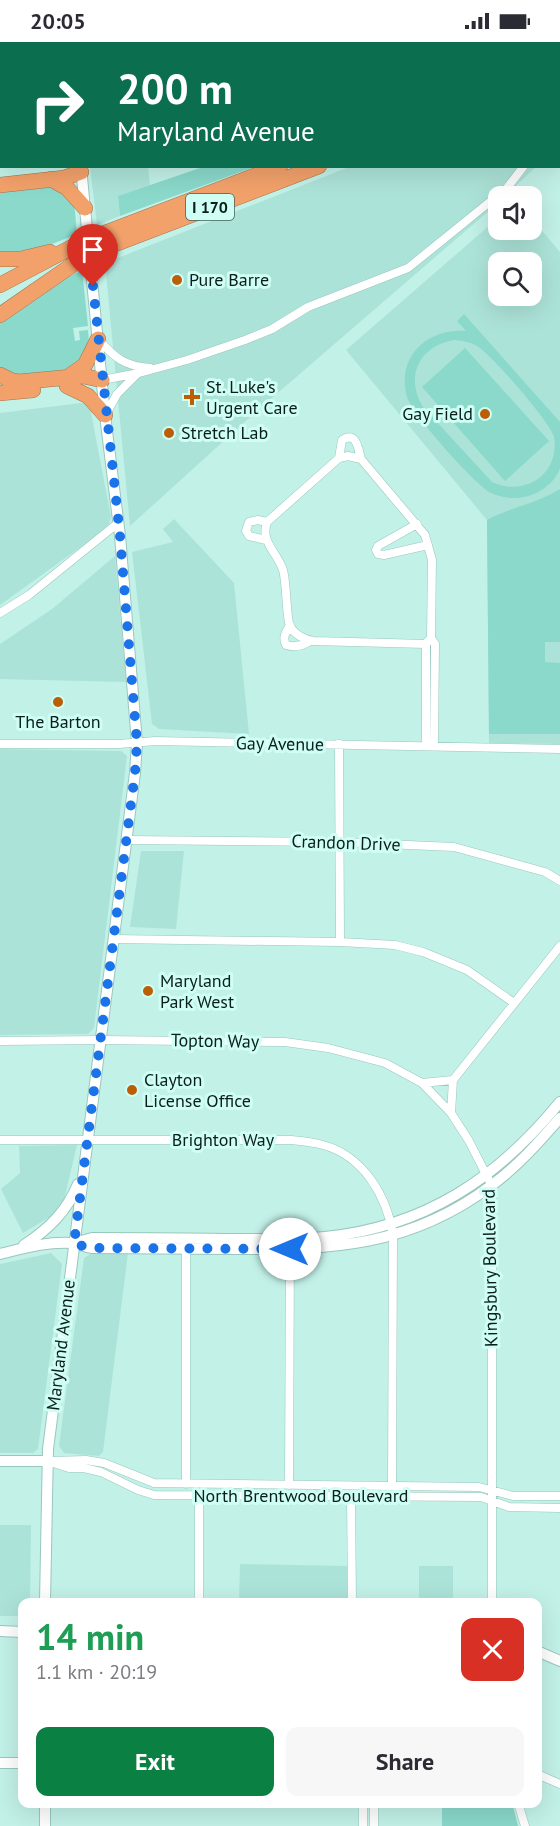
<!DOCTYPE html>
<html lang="en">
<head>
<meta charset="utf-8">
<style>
  body { margin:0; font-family:"PT Sans",sans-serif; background:#f7f7f7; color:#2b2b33; height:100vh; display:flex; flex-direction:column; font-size:22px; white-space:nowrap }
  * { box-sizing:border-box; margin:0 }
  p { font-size:20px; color:#7c7c81 }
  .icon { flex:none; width:33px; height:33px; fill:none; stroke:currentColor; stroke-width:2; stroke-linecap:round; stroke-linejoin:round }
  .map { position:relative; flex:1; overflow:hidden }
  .drawer { position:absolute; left:18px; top:1556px; width:524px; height:210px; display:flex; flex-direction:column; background:#fff; border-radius:12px; box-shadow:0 6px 24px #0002 }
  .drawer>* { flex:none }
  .banner { position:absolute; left:0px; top:0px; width:561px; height:126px; box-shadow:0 6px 24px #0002; background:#0b6e4f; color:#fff; overflow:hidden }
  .fabs { position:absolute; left:488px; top:144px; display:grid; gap:12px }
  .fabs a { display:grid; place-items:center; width:54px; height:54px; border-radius:12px; background:#fff; box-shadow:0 6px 24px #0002; font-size:30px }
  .pin { position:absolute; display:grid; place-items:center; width:51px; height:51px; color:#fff; margin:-62px -26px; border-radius:50% 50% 50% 0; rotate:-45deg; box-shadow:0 0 6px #0007 }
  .pin .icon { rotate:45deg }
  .me { position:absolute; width:66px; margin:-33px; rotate:270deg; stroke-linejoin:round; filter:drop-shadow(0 0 4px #0008) }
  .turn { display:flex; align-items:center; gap:21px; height:126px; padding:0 18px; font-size:27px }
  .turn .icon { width:78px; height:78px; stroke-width:2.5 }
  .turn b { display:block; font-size:42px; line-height:51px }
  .round { display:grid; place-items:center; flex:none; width:63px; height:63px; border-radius:12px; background:#f7f7f7 }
  .summary { display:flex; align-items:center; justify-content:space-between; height:102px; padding:0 18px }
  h1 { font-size:36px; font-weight:700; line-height:45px; color:#1e9e55 }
  .cta { display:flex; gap:12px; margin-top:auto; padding:12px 18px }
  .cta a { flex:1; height:69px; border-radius:12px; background:#0b8043; color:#fff; font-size:24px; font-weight:700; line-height:69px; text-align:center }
  .cta a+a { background:#f7f7f7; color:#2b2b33 }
  .status { display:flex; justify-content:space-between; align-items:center; height:42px; padding:0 30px; background:#fff; direction:ltr }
  .status svg { height:16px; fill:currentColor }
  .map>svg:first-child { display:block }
</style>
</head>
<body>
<div class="status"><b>20:05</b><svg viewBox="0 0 49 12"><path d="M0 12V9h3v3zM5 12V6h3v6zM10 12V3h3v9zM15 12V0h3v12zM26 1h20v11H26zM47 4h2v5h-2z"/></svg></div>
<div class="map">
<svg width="560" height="1784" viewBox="0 0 560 1784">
  <rect width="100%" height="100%" fill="#c2f1e8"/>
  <!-- built -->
  <path fill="#ace3d8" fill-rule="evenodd" d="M90 125H148L150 143 118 154 120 174 97 183Z
    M349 125H536L505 154H498V161L258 368 130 484 105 221Z
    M498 176V188H531V176L560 210V702L489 701 487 478 346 308ZM498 220H531V254H498Z
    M89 360 111 475 109 482 103 489 0 563V371Z
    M174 477 234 541 249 692 159 687 152 682 132 510 173 500 163 487Z
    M115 514 126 640 0 637V602L52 567Z
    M0 707 121 709 127 714 94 986 88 992 0 993Z
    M141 809H184L176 887 130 885Z
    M77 1103 64 1158 50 1175 23 1191 1 1147 20 1131 19 1104Z
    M51 1211 62 1222 38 1407 33 1411H0V1222Z
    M92 1211H128L103 1410 99 1414 64 1411 59 1404 84 1216Z
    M0 1483H31L30 1560H22V1574H0Z
    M240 1522 348 1524 347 1560H239Z
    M419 1524H453V1560H419Z"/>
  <!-- green -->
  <path fill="#8ad9cb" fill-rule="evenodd" d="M203 125H254L120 174 118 154Z
    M51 143 74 160 77 192 32 210 0 214V147Z
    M82 228 88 284 73 286 75 299 80 298 79 289 88 288 89 300 78 325 26 337 0 328V277L68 235Z
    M464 272 560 380C560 394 560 411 560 426 558 435 547 445 540 449 525 458 506 458 491 451 474 442 413 373 407 355 396 315 427 286 466 289L457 279ZM455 298C463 299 471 300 477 304 491 312 551 381 554 395 560 433 524 455 492 440L423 365C404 334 420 303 455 298Z
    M465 306 549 399 505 439 422 345Z
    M560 447V600H545V620L560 621V692H489L487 478C511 465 536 462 560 447Z
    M442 1761H512L518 1784H442Z"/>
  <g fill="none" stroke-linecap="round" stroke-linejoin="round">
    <!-- stream -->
    <path stroke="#52b2a3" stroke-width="2" d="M256 2 259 0
      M0 96 2 95"/>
    <!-- street casing -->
    <g stroke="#99c7be" stroke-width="9">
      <path id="street" d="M200 0 201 2
        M217 2 219 0
        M387 2 390 0
        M0 46H2
        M0 114 2 113
        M98 297C115 316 124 324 150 326
        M102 338 139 331 187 318 245 298 272 287 308 265 408 226 507 146 524 124
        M106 372 117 352 137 332
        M339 416 342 398C356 389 358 405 361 417
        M417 482 378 504 376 508 378 512 384 513 428 503
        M266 498 249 494 246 489 249 480 258 478 267 480
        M0 571 29 553 118 481
        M290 583C286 590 282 595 286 603 295 606 302 604 310 599
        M426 602 314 599C305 598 295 593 290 584 286 575 287 542 283 528 277 510 260 500 267 480L339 416 348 414 361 417 425 493 432 518 431 596 435 602 434 704
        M0 702H119L155 699 560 707
        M339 702 340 900
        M426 704V602L428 599
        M126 798 340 800 454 805 545 830 560 839
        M113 897 340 900 395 903 423 910 467 928 514 961
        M0 999 101 998 285 1000 328 1006 385 1021 422 1041 453 1038
        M422 1041 451 1071
        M0 1098H291C301 1099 313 1100 323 1103 364 1114 387 1155 393 1193L392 1443
        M186 1203V1442
        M47 1419 69 1426H84L101 1430 138 1448 154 1453 481 1455 509 1465 560 1466
        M51 1419 86 1418 104 1421 154 1441 479 1445 513 1454H560
        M289 1443 290 1202
        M351 1454 352 1560
        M199 1560V1454
        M492 1560V1144L469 1099 451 1071 453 1038 560 904
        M537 1732 560 1742
        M518 1761 525 1784
        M363 1784V1761
        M374 1784V1761"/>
    </g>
    <!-- secondary casing -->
    <g stroke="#99c7be" stroke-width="12">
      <path id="secondary" d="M70 0V2
        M74 1201 92 1196C136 1196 180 1196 224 1197 258 1197 292 1198 325 1195 425 1185 498 1136 560 1060
        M24 1203C49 1187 67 1169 78 1142
        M0 1212C24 1206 48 1199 73 1201 79 1202 85 1205 92 1206 139 1206 186 1207 233 1207 331 1208 410 1205 492 1143 518 1124 539 1100 560 1076
        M0 1419H47
        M45 1560 48 1407 135 731 137 701 120 494 105 373 81 125
        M0 1589 22 1590
        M537 1609 560 1619
        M0 1721H22
        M45 1784V1761"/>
    </g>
    <!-- highway casing -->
    <g stroke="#a2734e" stroke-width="16">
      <path id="highway" d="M539 2 542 0
        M560 10V9
        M51 137 67 146 85 166
        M0 143 64 136 81 130
        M100 193 280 124
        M102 207 319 124
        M0 217H21L50 210
        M0 243 76 203
        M0 273 78 219
        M0 333 10 338 18 340 83 334 102 338
        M68 335 85 323 98 297
        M67 344 88 354 105 373
        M0 351 33 348"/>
    </g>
    <!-- street -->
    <use href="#street" stroke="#fff" stroke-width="8"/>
    <!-- secondary -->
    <use href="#secondary" stroke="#fff" stroke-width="10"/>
    <!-- highway -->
    <use href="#highway" stroke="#f2a16a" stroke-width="15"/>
    <!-- highway-bridge casing -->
    <g stroke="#a2734e" stroke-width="16" stroke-linecap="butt">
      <path id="highway-bridge" d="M76 203 100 193
        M78 219 102 207"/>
    </g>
    <!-- highway-bridge -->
    <use href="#highway-bridge" stroke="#f2a16a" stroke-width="15"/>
  </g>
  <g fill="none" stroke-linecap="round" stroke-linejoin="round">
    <!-- route -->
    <path stroke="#1a73e8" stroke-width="10" stroke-dasharray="0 18" d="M93 244 120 494 137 701 135 731 74 1202 92 1206 290 1207"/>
  </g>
  <!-- markers -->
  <g fill="#bb5f07" stroke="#cffef5" stroke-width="2">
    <circle cx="177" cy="238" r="6"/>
    <path d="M189 346h6v6h6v6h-6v6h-6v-6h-6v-6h6z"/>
    <circle cx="485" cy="372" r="6"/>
    <circle cx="169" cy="391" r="6"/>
    <circle cx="58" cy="660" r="6"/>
    <circle cx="148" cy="949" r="6"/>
    <circle cx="132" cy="1048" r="6"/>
  </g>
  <g text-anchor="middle" stroke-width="6" stroke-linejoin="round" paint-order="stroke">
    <!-- shield labels -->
    <rect fill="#cffef5" stroke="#46615c" stroke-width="1.5" x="186" y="152" width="48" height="26" rx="4.5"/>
    <g font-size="16" font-weight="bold" fill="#0c1e1b">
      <text x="210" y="171">I 170</text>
    </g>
    <!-- poi labels -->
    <g font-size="18" fill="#0c1e1b" stroke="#cffef5" text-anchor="start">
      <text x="189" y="244">Pure Barre</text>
      <text x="206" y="351">St. Luke's<tspan x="206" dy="21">Urgent Care</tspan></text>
      <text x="473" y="378" text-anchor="end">Gay Field</text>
      <text x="181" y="397">Stretch Lab</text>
      <text x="58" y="686" text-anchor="middle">The Barton</text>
      <text x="160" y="945">Maryland<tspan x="160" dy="21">Park West</tspan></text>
      <text x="144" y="1044">Clayton<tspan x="144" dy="21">License Office</tspan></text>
    </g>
    <!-- street labels -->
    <g font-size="18" fill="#0c1e1b" stroke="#cffef5">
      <text transform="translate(280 702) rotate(1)" y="6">Gay Avenue</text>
      <text transform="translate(346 801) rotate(2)" y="6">Crandon Drive</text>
      <text transform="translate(215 999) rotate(1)" y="6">Topton Way</text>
      <text x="223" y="1104">Brighton Way</text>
      <text transform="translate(490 1226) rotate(-91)" y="6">Kingsbury Boulevard</text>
      <text transform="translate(61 1303) rotate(-83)" y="6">Maryland Avenue</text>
      <text x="301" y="1460">North Brentwood Boulevard</text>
    </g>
  </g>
</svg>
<div class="fabs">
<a><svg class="icon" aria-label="sound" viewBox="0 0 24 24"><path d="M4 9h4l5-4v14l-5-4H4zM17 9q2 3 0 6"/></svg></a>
<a><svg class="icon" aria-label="search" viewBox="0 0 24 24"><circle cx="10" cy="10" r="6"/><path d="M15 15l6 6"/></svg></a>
</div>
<div class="pin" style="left:93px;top:244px;background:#d93025"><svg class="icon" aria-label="arrive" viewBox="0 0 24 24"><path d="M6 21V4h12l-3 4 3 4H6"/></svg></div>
<svg class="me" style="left:290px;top:1207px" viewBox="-20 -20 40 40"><circle r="19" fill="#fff"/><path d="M0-13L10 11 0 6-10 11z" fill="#1a73e8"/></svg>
<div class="banner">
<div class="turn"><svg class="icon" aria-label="right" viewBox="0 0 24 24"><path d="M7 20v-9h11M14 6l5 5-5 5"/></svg><div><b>200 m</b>Maryland Avenue</div></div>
</div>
<section class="drawer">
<div class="summary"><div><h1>14 min</h1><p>1.1 km · 20:19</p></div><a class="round" style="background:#d93025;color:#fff"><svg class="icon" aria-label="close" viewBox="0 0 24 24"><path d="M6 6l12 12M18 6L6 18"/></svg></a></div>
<div class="cta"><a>Exit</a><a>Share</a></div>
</section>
</div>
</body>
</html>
